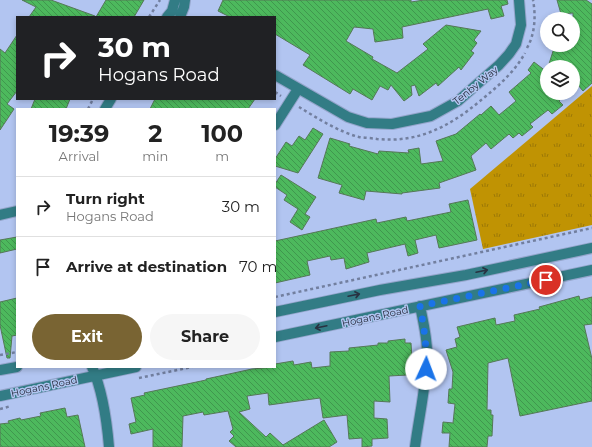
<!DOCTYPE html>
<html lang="en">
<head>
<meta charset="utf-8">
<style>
  body { margin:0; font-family:Montserrat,sans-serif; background:#f6f6f6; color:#222; height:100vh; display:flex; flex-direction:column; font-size:15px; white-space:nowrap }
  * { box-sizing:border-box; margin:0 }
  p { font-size:13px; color:#767676 }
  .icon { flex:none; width:22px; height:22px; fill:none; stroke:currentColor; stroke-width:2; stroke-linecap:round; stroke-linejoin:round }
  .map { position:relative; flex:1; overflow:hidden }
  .panel { position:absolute; left:16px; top:108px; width:260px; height:260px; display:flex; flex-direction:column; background:#fff; border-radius:0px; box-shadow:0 2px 6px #0003 }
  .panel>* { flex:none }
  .hud { position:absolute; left:16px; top:16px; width:260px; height:84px; border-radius:0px; box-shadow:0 2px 6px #0003; background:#202124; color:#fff; overflow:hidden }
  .fabs { position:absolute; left:540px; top:12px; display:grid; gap:8px }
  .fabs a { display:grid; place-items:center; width:40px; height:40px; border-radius:50%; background:#fff; box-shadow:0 2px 6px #0003; font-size:20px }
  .pin { position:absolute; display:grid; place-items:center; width:34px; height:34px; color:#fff; margin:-17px; border:2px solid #fff; border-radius:50%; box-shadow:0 1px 4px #0007 }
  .me { position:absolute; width:44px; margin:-22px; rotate:2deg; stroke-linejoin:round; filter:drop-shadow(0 0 3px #0008) }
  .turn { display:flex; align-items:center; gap:14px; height:84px; padding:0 16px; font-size:18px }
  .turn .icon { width:52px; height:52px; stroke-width:2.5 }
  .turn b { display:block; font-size:28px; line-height:34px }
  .eta { display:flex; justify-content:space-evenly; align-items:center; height:68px; text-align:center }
  .eta b { font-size:24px; font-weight:700; line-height:28px }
  .primary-button { display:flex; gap:8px; margin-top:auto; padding:8px 16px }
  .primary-button a { flex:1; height:46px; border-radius:24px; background:#796433; color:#fff; font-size:16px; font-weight:700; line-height:46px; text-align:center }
  .primary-button a+a { background:#f6f6f6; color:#222 }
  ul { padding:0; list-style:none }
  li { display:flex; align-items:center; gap:12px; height:60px; padding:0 16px; border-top:1px solid #e0e0e0 }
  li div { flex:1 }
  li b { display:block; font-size:15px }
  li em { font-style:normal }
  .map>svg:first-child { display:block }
</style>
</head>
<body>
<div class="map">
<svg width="592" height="447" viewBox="0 0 592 447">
  <defs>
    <pattern id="grass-tufts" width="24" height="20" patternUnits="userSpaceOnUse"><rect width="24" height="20" fill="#c09303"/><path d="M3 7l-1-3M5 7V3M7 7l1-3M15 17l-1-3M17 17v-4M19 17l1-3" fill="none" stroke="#9c7806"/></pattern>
    <pattern id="building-back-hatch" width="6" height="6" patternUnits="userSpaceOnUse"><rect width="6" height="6" fill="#4db95d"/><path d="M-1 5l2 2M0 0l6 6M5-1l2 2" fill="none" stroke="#40974e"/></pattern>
  </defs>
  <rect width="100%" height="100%" fill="#b2c5f1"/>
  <!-- grass -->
  <path fill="url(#grass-tufts)" d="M592 86V225L483 249 470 189Z"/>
  <!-- building -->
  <path fill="url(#building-back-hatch)" stroke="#557857" d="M22 0H51L95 16V17H29L36 7Z
    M106 0H144L134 17H96Z
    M223 0H411V2L424 0H507L508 4 501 6 504 16 491 19 488 9 402 27 403 38 375 42 373 29 354 27 346 41 373 57 372 59 397 73 428 49 423 44 446 25 481 31 474 40 477 43 471 51 474 53 461 70 459 67 438 86 436 83 419 96 415 85 411 86 412 95 404 101 391 85 388 90 380 86 372 100 353 89 350 94 303 65 310 55 275 34V17H230L218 11Z
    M557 0H586L592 4V83L583 91 573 79V67H548L555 45H573V13L561 14Z
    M17 35V91L7 104 14 109 0 130V49L5 53Z
    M534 62 547 72V93H565L559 101 563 105 552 114 548 110 530 124 533 127 522 136 519 133 513 138 509 134 491 149 486 143 471 156 476 170 439 183 440 188 402 193V194L366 191 364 200 339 193 342 185 318 178 330 138 350 144 349 146 378 154 379 151 409 153 408 150 419 148 421 164 443 161 436 141 456 134 480 114 481 115 491 106 499 115 516 101 509 92 531 73 528 70Z
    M35 99H70L66 109H31Z
    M155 99H255L248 109H150Z
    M313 128 323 134 298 173 275 166V159L286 142 292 146 299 136 305 140Z
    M281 175 316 197 305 214 310 217 302 230 290 222 298 209 284 200 287 195 275 187V184Z
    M468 200 477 240 439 248 436 235 415 240 418 253 408 256 405 244 367 253 369 262 346 269 344 258 331 260 330 256 307 261 310 275 275 283V241L376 219 377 223 406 217 407 221 451 212 449 204Z
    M17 237V249L0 253V240Z
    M579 296 580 300 592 297V324L584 325 592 359V401L520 416 508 358 488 363 487 410H491V415H493L492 436H488L487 447H449L450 433H442L443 422 453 423 455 404 448 403 449 389H452L453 372 446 350 457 347 455 339 460 337 457 327 495 318 496 325 515 321 514 315 540 309 539 307Z
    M17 298V335L12 336 10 358H7L0 325V302Z
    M405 339V343H411L412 359 407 360 408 375 389 376 390 402 374 401V418L387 419 388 438 372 439V446L362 447V438L349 439 347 415 323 418 320 398 269 405 268 393 247 396 250 409 239 412 266 437 270 433 283 445 324 420 337 442 329 447H236L229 441 234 436 230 432 233 429 228 411 204 415 203 412 183 416 182 447H153V429L131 434 129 424 136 422 131 398 145 395 144 393 206 380V379L252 369 275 367V364L293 361 294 365 311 362 312 368 330 366V352L349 351V348L378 345V343H388V341Z
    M65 408 67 417 78 415 85 447H0V424L9 423 8 421 20 418 21 420 41 416 40 413Z"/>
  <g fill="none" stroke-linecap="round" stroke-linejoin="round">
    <!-- minor casing -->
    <g stroke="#93a4ca" stroke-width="12">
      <path id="minor" d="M167 17 172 11 175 0
        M180 17 184 7 185 0
        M275 75 348 117 367 123 392 124 431 116 458 101 499 65 509 54 516 44 521 25 519 0
        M105 109 111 99
        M275 125 298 89
        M0 215 17 211
        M275 312 380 290 466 275 592 248
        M275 337 592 270
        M92 367C102 389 107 423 109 447
        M0 370 17 367
        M0 396 136 367
        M415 447C419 416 427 383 427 352 427 337 423 321 420 306"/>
    </g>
    <!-- path -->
    <path stroke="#727f9f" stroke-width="2.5" stroke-dasharray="3 3" stroke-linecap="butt" d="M149 17 160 0
      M527 48C535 34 536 16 533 0
      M275 92 281 96
      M299 107C317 118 339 132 359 137 365 138 372 138 377 139 418 143 449 127 480 101 497 87 514 73 525 53
      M88 109 93 99
      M275 297 592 228
      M0 355 17 352
      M139 378 192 367
      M0 409 11 406"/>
    <!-- minor -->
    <use href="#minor" stroke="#327c85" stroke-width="10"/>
  </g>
  <!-- one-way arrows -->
  <defs><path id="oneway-shaft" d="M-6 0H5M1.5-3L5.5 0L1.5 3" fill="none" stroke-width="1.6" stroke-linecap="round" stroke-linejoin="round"/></defs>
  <g stroke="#283242">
    <use href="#oneway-shaft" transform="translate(482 271) rotate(-12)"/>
    <use href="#oneway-shaft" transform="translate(354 295) rotate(-12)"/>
    <use href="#oneway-shaft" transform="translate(321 327) rotate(168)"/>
  </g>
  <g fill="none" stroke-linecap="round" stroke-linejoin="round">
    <!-- route -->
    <path stroke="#1a73e8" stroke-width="7" stroke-dasharray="0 12.6" d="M426 369C427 347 424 327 420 306L546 280"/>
  </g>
  <g text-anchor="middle" stroke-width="3" stroke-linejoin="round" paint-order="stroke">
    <!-- street labels -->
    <g font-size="10" fill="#272e3f" stroke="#b2c5f1">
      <text transform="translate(475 85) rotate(-39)" y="4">Tenby Way</text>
      <text transform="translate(375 316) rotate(-12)" y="4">Hogans Road</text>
      <text transform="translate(44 386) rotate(-12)" y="4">Hogans Road</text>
    </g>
  </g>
</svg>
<div class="fabs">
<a><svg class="icon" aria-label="search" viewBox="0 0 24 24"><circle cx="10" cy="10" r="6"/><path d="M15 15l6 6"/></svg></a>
<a><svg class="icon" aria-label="layers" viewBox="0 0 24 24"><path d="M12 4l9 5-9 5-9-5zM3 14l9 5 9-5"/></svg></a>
</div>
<div class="pin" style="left:546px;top:280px;background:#d93025"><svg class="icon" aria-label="arrive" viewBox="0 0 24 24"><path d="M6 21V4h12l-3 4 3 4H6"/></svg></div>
<svg class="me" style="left:426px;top:369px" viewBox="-20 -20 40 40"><circle r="19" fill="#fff"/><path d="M0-13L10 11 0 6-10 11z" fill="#1a73e8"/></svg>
<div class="hud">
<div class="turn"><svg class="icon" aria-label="right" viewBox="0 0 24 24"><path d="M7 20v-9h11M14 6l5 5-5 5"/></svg><div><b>30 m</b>Hogans Road</div></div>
</div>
<section class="panel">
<div class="eta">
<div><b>19:39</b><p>Arrival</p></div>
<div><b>2</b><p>min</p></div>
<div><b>100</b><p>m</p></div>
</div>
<ul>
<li><svg class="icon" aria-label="right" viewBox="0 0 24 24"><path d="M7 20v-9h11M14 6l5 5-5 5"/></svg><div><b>Turn right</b><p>Hogans Road</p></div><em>30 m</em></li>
<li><svg class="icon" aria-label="arrive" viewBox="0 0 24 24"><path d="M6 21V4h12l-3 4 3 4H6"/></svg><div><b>Arrive at destination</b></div><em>70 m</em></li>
</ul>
<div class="primary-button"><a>Exit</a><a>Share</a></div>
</section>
</div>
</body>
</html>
